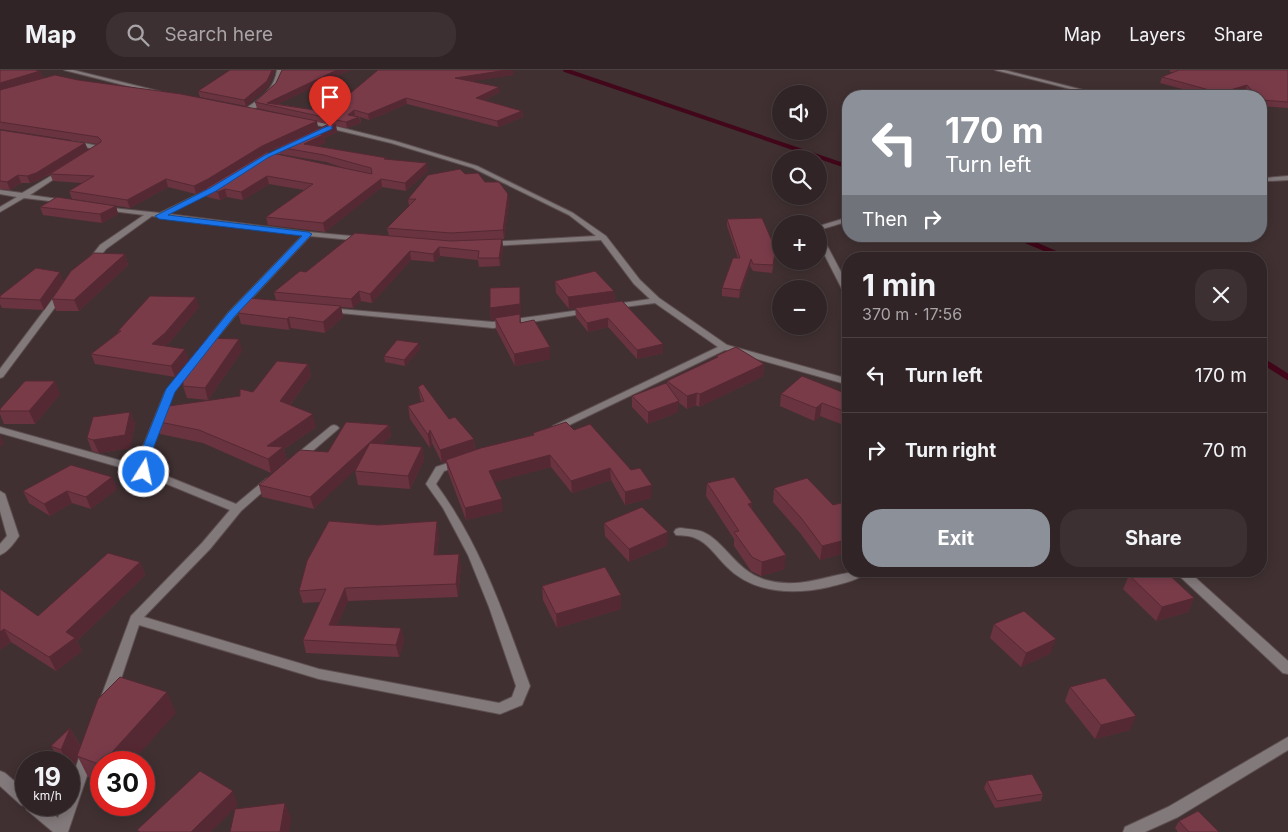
<!DOCTYPE html>
<html lang="en">
<head>
<meta charset="utf-8">
<style>
  body { margin:0; font-family:Inter,sans-serif; background:#3c3032; color:#f1f3f6; height:100vh; display:flex; flex-direction:column; font-size:19px; white-space:nowrap }
  * { box-sizing:border-box; margin:0 }
  p { font-size:16px; color:#a8a4a7 }
  .icon { flex:none; width:28px; height:28px; fill:none; stroke:currentColor; stroke-width:2; stroke-linecap:round; stroke-linejoin:round }
  .map { position:relative; flex:1; overflow:hidden }
  .sheet { position:absolute; left:842px; top:182px; width:425px; height:325px; display:flex; flex-direction:column; background:#302426; border-radius:20px; box-shadow:0 2px 12px #0003,0 0 0 1px #4b4143 }
  .sheet>* { flex:none }
  .banner { position:absolute; left:842px; top:20px; width:425px; height:152px; border-radius:20px; box-shadow:0 2px 12px #0003,0 0 0 1px #4b4143; background:#8c9099; color:#fff; overflow:hidden }
  .controls { position:absolute; left:772px; top:15px; display:grid; gap:10px }
  .controls a { display:grid; place-items:center; width:55px; height:55px; border-radius:50%; background:#302426; box-shadow:0 2px 12px #0003,0 0 0 1px #4b4143; font-size:25px }
  .speed { position:absolute; left:15px; top:681px; display:flex; gap:10px; font-size:25px; font-weight:700; text-align:center }
  .speed>* { display:grid; place-content:center; width:65px; height:65px; border-radius:50%; background:#302426; box-shadow:0 2px 12px #0003,0 0 0 1px #4b4143; line-height:1 }
  .speed small { font-size:12px; font-weight:400 }
  .speed .limit { border:8px solid #d22; background:#fff; color:#111 }
  .pin { position:absolute; display:grid; place-items:center; width:42px; height:42px; color:#fff; margin:-51px -21px; border-radius:50% 50% 50% 0; rotate:-45deg; box-shadow:0 0 5px #0007 }
  .pin .icon { rotate:45deg }
  .me { position:absolute; width:55px; margin:-28px; rotate:10deg; stroke-linejoin:round; filter:drop-shadow(0 0 4px #0008) }
  .turn { display:flex; align-items:center; gap:18px; height:105px; padding:0 20px; font-size:22px }
  .turn .icon { width:65px; height:65px; stroke-width:2.5 }
  .turn b { display:block; font-size:35px; line-height:42px }
  .then { display:flex; align-items:center; height:48px; padding:0 20px; background:#0003; gap:10px; font-size:19px }
  .round { display:grid; place-items:center; flex:none; width:52px; height:52px; border-radius:20px; background:#3c3032 }
  .overview { display:flex; align-items:center; justify-content:space-between; height:85px; padding:0 20px }
  h1 { font-size:30px; font-weight:700; line-height:38px }
  .cta { display:flex; gap:10px; margin-top:auto; padding:10px 20px }
  .cta a { flex:1; height:58px; border-radius:20px; background:#8c9099; color:#fff; font-size:20px; font-weight:700; line-height:58px; text-align:center }
  .cta a+a { background:#3c3032; color:#f1f3f6 }
  ul { padding:0; list-style:none }
  li { display:flex; align-items:center; gap:15px; height:75px; padding:0 20px; border-top:1px solid #4b4143 }
  li div { flex:1 }
  li b { display:block; font-size:19px }
  li em { font-style:normal }
  header { display:flex; align-items:center; gap:30px; box-sizing:border-box; height:70px; padding:0 25px; background:#302426; border-bottom:1px solid #4b4143 }
  header strong { font-size:24px }
  nav { display:flex; gap:28px; margin-inline-start:auto; font-size:18px }
  .search { width:350px; height:45px; background:#3c3032; display:flex; align-items:center; gap:12px; box-sizing:border-box; padding:0 18px; border-radius:20px; color:#a8a4a7; font-size:19px }
  .map>svg:first-child { display:block }
</style>
</head>
<body>
<header>
<strong>Map</strong>
<div class="search"><svg class="icon" aria-label="search" viewBox="0 0 24 24"><circle cx="10" cy="10" r="6"/><path d="M15 15l6 6"/></svg>Search here</div>
<nav><a>Map</a><a>Layers</a><a>Share</a></nav>
</header>
<div class="map">
<svg width="1288" height="762" viewBox="0 0 1288 762">
  <rect width="100%" height="100%" fill="#403032"/>
  <g fill="none" stroke-linecap="round" stroke-linejoin="round">
    <!-- stream-far2 -->
    <path stroke="#42071a" stroke-width="4" d="M565 0 849 97"/>
    <!-- stream-far1 -->
    <path stroke="#42071a" stroke-width="5" d="M1015 166 1069 189"/>
    <!-- stream -->
    <path stroke="#42071a" stroke-width="6" d="M1261 290 1288 307"/>
    <!-- minor casing -->
    <g stroke="#5e4f51" stroke-width="2">
      <path id="minor" d="M64 0H73L162 22 159 24Z
        M277 0H283C280 16 262 41 245 41V39C261 28 274 20 277 0Z
        M995 0H1004L1107 26H1098Z
        M306 49 395 71 477 96 573 143 606 166 640 210 659 228 727 275 849 309V315L725 280 559 360H553L551 358 553 356 718 277 655 233 609 239V235L650 229 634 214 601 170 489 176 485 174 489 172 596 166 569 145 473 98 391 73 304 52V50Z
        M73 71 99 76 102 78 94 84 91 82 94 79 71 74V72Z
        M289 74 294 75 263 91 258 90Z
        M61 100 66 101 30 125 65 130 68 132 67 133 24 128 0 142V137L17 127 0 124V120L22 123Z
        M1288 106V110L1268 111 1261 114V109L1265 108Z
        M217 115 219 116V118L168 144 308 162 362 167 366 169 362 171 310 166 234 247 207 280 204 281 200 278 228 243 303 165 152 146 106 179 93 195H87L86 193 100 175 144 145 104 140 102 139V137L160 143Z
        M849 147V151L819 160V156Z
        M819 166 823 168 849 217V227L845 225 819 174Z
        M58 222H61L65 224 3 307 0 308V299Z
        M327 238 493 252 588 239 592 241 588 243 493 258 330 242H327Z
        M191 292 195 295 174 322 152 379 149 399 236 434 266 409 270 408 275 411 241 441 210 479 144 547 319 599 499 633 512 627 516 616 489 537 468 485 443 438 426 414 436 397 460 389 464 390 465 392 464 394 444 401 436 414C481 475 504 545 530 616L522 635 500 644 319 609 139 555 115 627 113 631 108 632 103 631 101 627 131 546 202 473 230 440 140 403 0 363V357L140 396 142 379 165 322 188 293Z
        M334 355 337 356 339 358 337 360 301 391H293L292 389 293 387 331 356Z
        M0 421 5 424 19 466C14 473 8 482 0 485V474L7 466 0 441Z
        M680 458C687 459 696 459 703 462 726 472 735 501 766 510 804 521 832 501 868 501 861 510 840 514 829 517 794 525 753 524 726 496 717 487 707 472 695 468 689 465 682 466 676 465L674 462 676 459Z
        M1174 501H1188L1288 591V604L1283 603Z
        M1288 667V680L1178 747 1145 762H1123L1125 757 1168 737Z
        M87 679 92 681 94 685 68 762H53L27 740 25 736 21 735 0 716V701L5 703 26 721V735H43L58 748 62 735H69V717L80 685 82 681Z"/>
    </g>
    <!-- minor -->
    <use href="#minor" fill="#82797b" fill-rule="evenodd"/>
  </g>
  <!-- wall -->
  <path fill="#69333f" fill-rule="evenodd" d="M0 0 40 1 43 8 78 10 313 51 257 38 255 32 276 13 282 0H350L278 34 328 42 378 0 514 5 471 11 500 22 484 30 522 41 523 47 498 57 407 34 369 50 360 47 361 53 347 58 336 56 337 62 324 68 325 73 317 76 387 88V89L428 101 406 121 382 117 325 162 268 155 266 147 304 120 269 114 243 130 227 127 220 130 207 127 205 120 196 124 168 117 130 138 72 129 69 121 82 113 53 111 50 104 39 110 30 113H21L10 120 0 119V60L85 73 88 80 97 74 0 59ZM317 52 328 54 318 59ZM279 77 280 84 326 92 347 99 250 92 264 83Z
    M230 0H275L268 17 246 36 200 27 198 21Z
    M1170 0H1288V38L1261 36V26H1250L1245 21 1228 26H1208L1160 13 1162 7 1173 2H1170Z
    M465 104 485 112 509 133 504 169H502L503 177 500 196 479 197 478 190 440 186 434 192 411 190 372 233 361 231 353 238 341 237 343 247 325 263 291 258 289 260 241 254 238 243 276 230 274 222 306 202 389 166 387 158 409 136 408 129Z
    M116 136 118 144 102 153 43 145 40 137Z
    M727 149 772 171H777L772 203 753 201 750 196 739 228 722 226V218L738 188 727 156Z
    M125 184 128 195 79 241H56L52 229Z
    M63 211 44 240 2 238 0 234V226Z
    M555 211 614 221 615 232 663 283 637 289 608 257 588 262 576 247 575 238 569 239 556 223Z
    M521 229V246H520L521 253 550 277V289L515 296 496 259 495 249 491 250 490 238Z
    M199 237 169 273 165 276 189 290 175 307 95 294 91 284 118 263V261Z
    M420 279 405 296 385 292 384 286Z
    M242 281 208 330 187 328 183 316Z
    M716 286 764 294 763 306 699 337 696 335 687 339 678 332V342L648 354 632 337V326L667 315V311L716 288Z
    M308 294 311 306 290 335 316 357 284 379 287 390 271 403 203 373 160 364 155 351 253 322Z
    M849 316V357L820 346 814 351 780 336 781 324 842 322Z
    M418 317 449 349 474 369 475 380 533 365V363L574 360 651 428 625 435 611 410 572 423 551 397 494 412 503 441 466 450 448 402 446 392 442 393 432 373 430 378 410 349 408 336 421 332Z
    M60 324 35 354H4L0 344V339Z
    M130 342 135 354 130 378 99 383 92 381 87 368Z
    M389 355 391 366 382 374 422 377 424 390 410 419 358 415 355 401 357 397 314 439 262 427 259 415 328 382Z
    M707 413 752 433V440L785 499 761 506 751 501 734 476V469L706 426Z
    M774 418 833 435 849 431V482L820 490 800 463 773 432Z
    M117 419 91 439 72 433 50 446 29 433 23 421Z
    M604 453 667 475 629 492 605 466Z
    M439 464 437 485 461 496 458 527 348 531 337 555 401 558 404 571 399 587 306 583 303 570 320 532 303 533 299 521Z
    M140 492 145 505 77 571 82 581 56 601 11 572 0 580V519L38 546Z
    M1129 505 1194 528 1188 542 1156 551 1123 519Z
    M542 516 621 539 557 558 543 530Z
    M994 554 1051 583 1021 597 990 568Z
    M1070 617 1130 660 1095 669 1065 631Z
    M176 643 101 692V711L88 707 78 687 73 701 69 699V692H60L51 676 70 658 81 677Z
    M987 711 1043 724 1041 731 995 738 984 718Z
    M1179 751 1219 762H1178L1175 758Z"/>
  <!-- shaded-wall -->
  <path fill="#552933" d="M272 0H275L268 17 246 36 244 30Z
    M337 0H350L274 36 267 33Z
    M507 0H513L514 5 455 14V8Z
    M40 1 43 8 0 20V13Z
    M1247 15 1245 21 1228 26H1219L1220 23Z
    M499 17 500 22 476 34V28Z
    M406 28 407 34 369 50 368 44Z
    M354 40 355 46 359 47 361 53 347 58 346 52 348 45Z
    M522 41 523 47 498 57 497 51Z
    M317 51 318 59 264 83 210 117 196 124 194 116 262 76Z
    M336 55 337 62 324 68 325 73 305 82 304 74 315 63Z
    M85 73 88 80 39 110 30 113 27 106Z
    M427 93 428 101 406 121 405 113Z
    M18 105 21 113 10 120 7 112Z
    M267 106 269 114 243 130 241 122Z
    M166 109 168 117 130 138 127 130Z
    M381 109 382 117 325 162 323 153Z
    M225 119 227 127 220 130 218 122Z
    M508 124 509 133 504 169 503 160Z
    M116 136 118 144 102 153 100 144Z
    M502 169 503 177 500 196 499 188Z
    M439 177 440 186 434 192 433 184Z
    M410 181 411 190 372 233 370 224Z
    M125 184 128 195 79 241 74 230Z
    M751 189 750 196 739 228 740 220Z
    M60 202 63 211 44 240 40 230Z
    M520 217 521 229V246H520L521 256 495 248V249L491 250 490 238Z
    M359 221 361 231 353 238 351 229Z
    M614 221 615 232 569 239 568 227Z
    M196 227 199 237 169 273 155 285 152 274Z
    M341 236 343 247 325 263 323 252Z
    M289 247 291 258 289 260 287 249Z
    M608 248V257L588 262 587 253Z
    M239 269 242 281 208 330 205 318Z
    M419 273 420 279 405 296 404 290Z
    M663 274V283L637 289V280Z
    M550 277V289L515 296 514 284Z
    M185 279 189 290 175 307 171 296Z
    M308 294 311 306 283 344 280 331Z
    M764 294 763 306 699 337 700 324Z
    M55 311 60 324 35 354 29 341Z
    M697 323 696 335 687 339V326Z
    M679 331 678 342 648 354V342Z
    M822 333 820 346 814 351 816 338Z
    M130 342 135 354 130 378 99 383 93 370Z
    M313 344 316 357 284 379 287 390 271 403 268 389 267 376Z
    M389 355 391 366 314 439 310 427Z
    M430 360 432 373 430 378 428 365Z
    M0 365 4 374 0 376Z
    M474 369 475 382 442 393 440 380Z
    M422 377 424 390 410 419 408 406Z
    M550 385 551 397 491 413 489 401Z
    M610 398 611 410 572 423 571 411Z
    M112 407 117 419 91 439 86 427Z
    M652 415 651 428 625 435V422Z
    M67 421 72 433 50 446 44 434Z
    M502 429 503 441 466 450 465 438Z
    M752 433 751 446 748 434Z
    M437 451 439 464 436 497 434 485Z
    M668 462 667 475 629 492V479Z
    M849 469V482L820 490 822 476Z
    M459 484 461 496 458 527 456 514Z
    M786 485 785 499 761 506 762 492Z
    M140 492 145 505 77 571 82 581 56 601 49 587 66 562Z
    M345 518 348 531 332 567 329 555Z
    M621 525V539L557 558 556 544Z
    M1194 528 1188 542 1156 551 1162 537Z
    M401 558 404 571 399 587 396 575Z
    M4 559 11 572 0 580V562Z
    M1056 569 1051 583 1021 597 1026 583Z
    M167 622 176 643 132 692H103Z
    M1136 646 1130 660 1095 669 1101 655Z
    M70 658 81 678 73 701 61 680Z
    M233 721 238 735 211 762H191Z
    M285 733 291 748 289 762H280Z"/>
  <!-- building -->
  <path fill="#7a3b49" stroke="#552933" d="M0 0H35L40 1 0 13Z
    M230 0H272L267 11 244 30 198 21Z
    M282 0H337L267 33 328 42 378 0H507L455 8 499 17 476 28 522 41 497 51 406 28 368 44 354 40 348 45 359 47 346 52 255 32 276 13Z
    M1179 0H1288V32L1261 30V26H1257L1247 15 1220 23 1162 7Z
    M55 5 78 10 181 24 317 51 262 76 208 109 194 116 166 109 127 130 69 121 94 106 50 104 101 72V70L98 67 0 52V20Z
    M329 54 336 55 315 63 323 65 304 74 387 88 384 89 427 93 405 113 381 109 323 153 266 147 313 114 267 106 241 122 225 119 218 122 205 119 267 82 372 104 371 98 324 85 279 77Z
    M0 60 85 73 36 103 27 106 18 105 7 112 0 111Z
    M460 99 465 104 478 103 485 112H499L508 124 503 160 451 163 387 158 416 129H408L428 105Z
    M57 127 116 136 100 144 40 137Z
    M762 148 772 171H777L773 195 753 194 751 189 740 220 722 218 733 188H740L727 149Z
    M355 163 451 171 502 169 499 188H478L479 181 439 177 433 184 410 181 370 224 359 221 351 229 274 222 300 201 306 202Z
    M903 181 930 185 929 189H901Z
    M94 183 125 184 74 230 52 229 71 201Z
    M36 198 60 202 40 230 0 228V226Z
    M595 201 614 221 568 227 555 211Z
    M520 217V234L490 238V218Z
    M150 226 196 227 165 263 152 274 185 279 171 296 91 284 121 261H118Z
    M248 228 341 236 323 252 289 247 287 249 238 243Z
    M622 231 663 274 637 280 608 248 587 253 575 238Z
    M520 244V253L534 250 550 277 514 284 495 248Z
    M207 268 239 269 205 318 183 316V297Z
    M397 270 419 273 404 290 384 286Z
    M736 277 764 294 700 324 697 323 687 326 667 311 718 287 716 286Z
    M277 291 308 294 280 331 313 344 267 376 283 377 268 389 199 360 155 351 157 346 169 336 240 326V319L253 322Z
    M802 306 842 322 849 316V343L822 333 816 338 781 324Z
    M25 311H55L29 341H0V339Z
    M666 313 679 331 648 342 632 326Z
    M423 314 449 349 455 347 474 369 440 380 430 360 428 365 408 336 424 331 418 317Z
    M130 342 125 365 93 370 87 368 93 347Z
    M346 352 389 355 310 427 259 415 300 380 328 382Z
    M566 352 574 360 590 354 631 400 640 398 652 415 625 422 610 398 571 411 550 385 489 401 502 429 465 438 446 390 481 378 534 365 533 363Z
    M370 373 422 377 408 406 355 401Z
    M71 395 112 407 86 427 67 421 44 434 23 421Z
    M734 407 752 433 748 434 786 485 762 492 752 487 734 462 739 461 707 413Z
    M807 408 833 435 849 431V469L822 476 802 449 774 418Z
    M642 437 668 462 629 479 604 453Z
    M329 451 378 455 437 451 434 485 459 484 456 514 345 518 329 555 401 558 396 575 303 570 326 519 299 521 307 491Z
    M108 483 140 492 66 562 75 568 49 587 4 559 0 562V519L38 546Z
    M605 497 621 525 556 544 542 516Z
    M1143 501H1165L1194 528 1162 537 1129 505Z
    M1024 541 1056 569 1026 583 994 554Z
    M120 607 167 622 103 692H101V695L77 686 98 629Z
    M1105 608 1136 646 1101 655 1070 617Z
    M70 658 61 680 51 676Z
    M200 701 233 721 191 762H140L137 760Z
    M1032 704 1043 724 997 731 987 711Z
    M285 733 280 762H230L235 739Z
    M1198 741 1219 762H1189L1179 751Z"/>
  <!-- route -->
  <path fill="#1a73e8" stroke="#114b97" d="M330 55 332 56V59L269 87 216 121 168 145 308 162 312 164 234 247 175 322 153 379 150 402 144 405 140 404 138 402 142 379 166 319 228 243 302 166 159 149 155 146 210 118 265 85Z"/>
</svg>
<div class="controls">
<a><svg class="icon" aria-label="sound" viewBox="0 0 24 24"><path d="M4 9h4l5-4v14l-5-4H4zM17 9q2 3 0 6"/></svg></a>
<a><svg class="icon" aria-label="search" viewBox="0 0 24 24"><circle cx="10" cy="10" r="6"/><path d="M15 15l6 6"/></svg></a>
<a>+</a>
<a>−</a>
</div>
<div class="speed"><div>19<small>km/h</small></div><div class="limit">30</div></div>
<div class="pin" style="left:330px;top:57px;background:#d93025"><svg class="icon" aria-label="arrive" viewBox="0 0 24 24"><path d="M6 21V4h12l-3 4 3 4H6"/></svg></div>
<svg class="me" style="left:144px;top:402px" viewBox="-20 -20 40 40"><circle r="17" fill="#1a73e8" stroke="#fff" stroke-width="3"/><path d="M0-11L8 9 0 5-8 9z" fill="#fff"/></svg>
<div class="banner">
<div class="turn"><svg class="icon" aria-label="left" viewBox="0 0 24 24"><path d="M17 20v-9H6M10 6l-5 5 5 5"/></svg><div><b>170 m</b>Turn left</div></div>
<div class="then">Then<svg class="icon" aria-label="right" viewBox="0 0 24 24"><path d="M7 20v-9h11M14 6l5 5-5 5"/></svg></div>
</div>
<section class="sheet">
<div class="overview"><div><h1>1 min</h1><p>370 m · 17:56</p></div><a class="round"><svg class="icon" aria-label="close" viewBox="0 0 24 24"><path d="M6 6l12 12M18 6L6 18"/></svg></a></div>
<ul>
<li><svg class="icon" aria-label="left" viewBox="0 0 24 24"><path d="M17 20v-9H6M10 6l-5 5 5 5"/></svg><div><b>Turn left</b></div><em>170 m</em></li>
<li><svg class="icon" aria-label="right" viewBox="0 0 24 24"><path d="M7 20v-9h11M14 6l5 5-5 5"/></svg><div><b>Turn right</b></div><em>70 m</em></li>
</ul>
<div class="cta"><a>Exit</a><a>Share</a></div>
</section>
</div>
</body>
</html>
